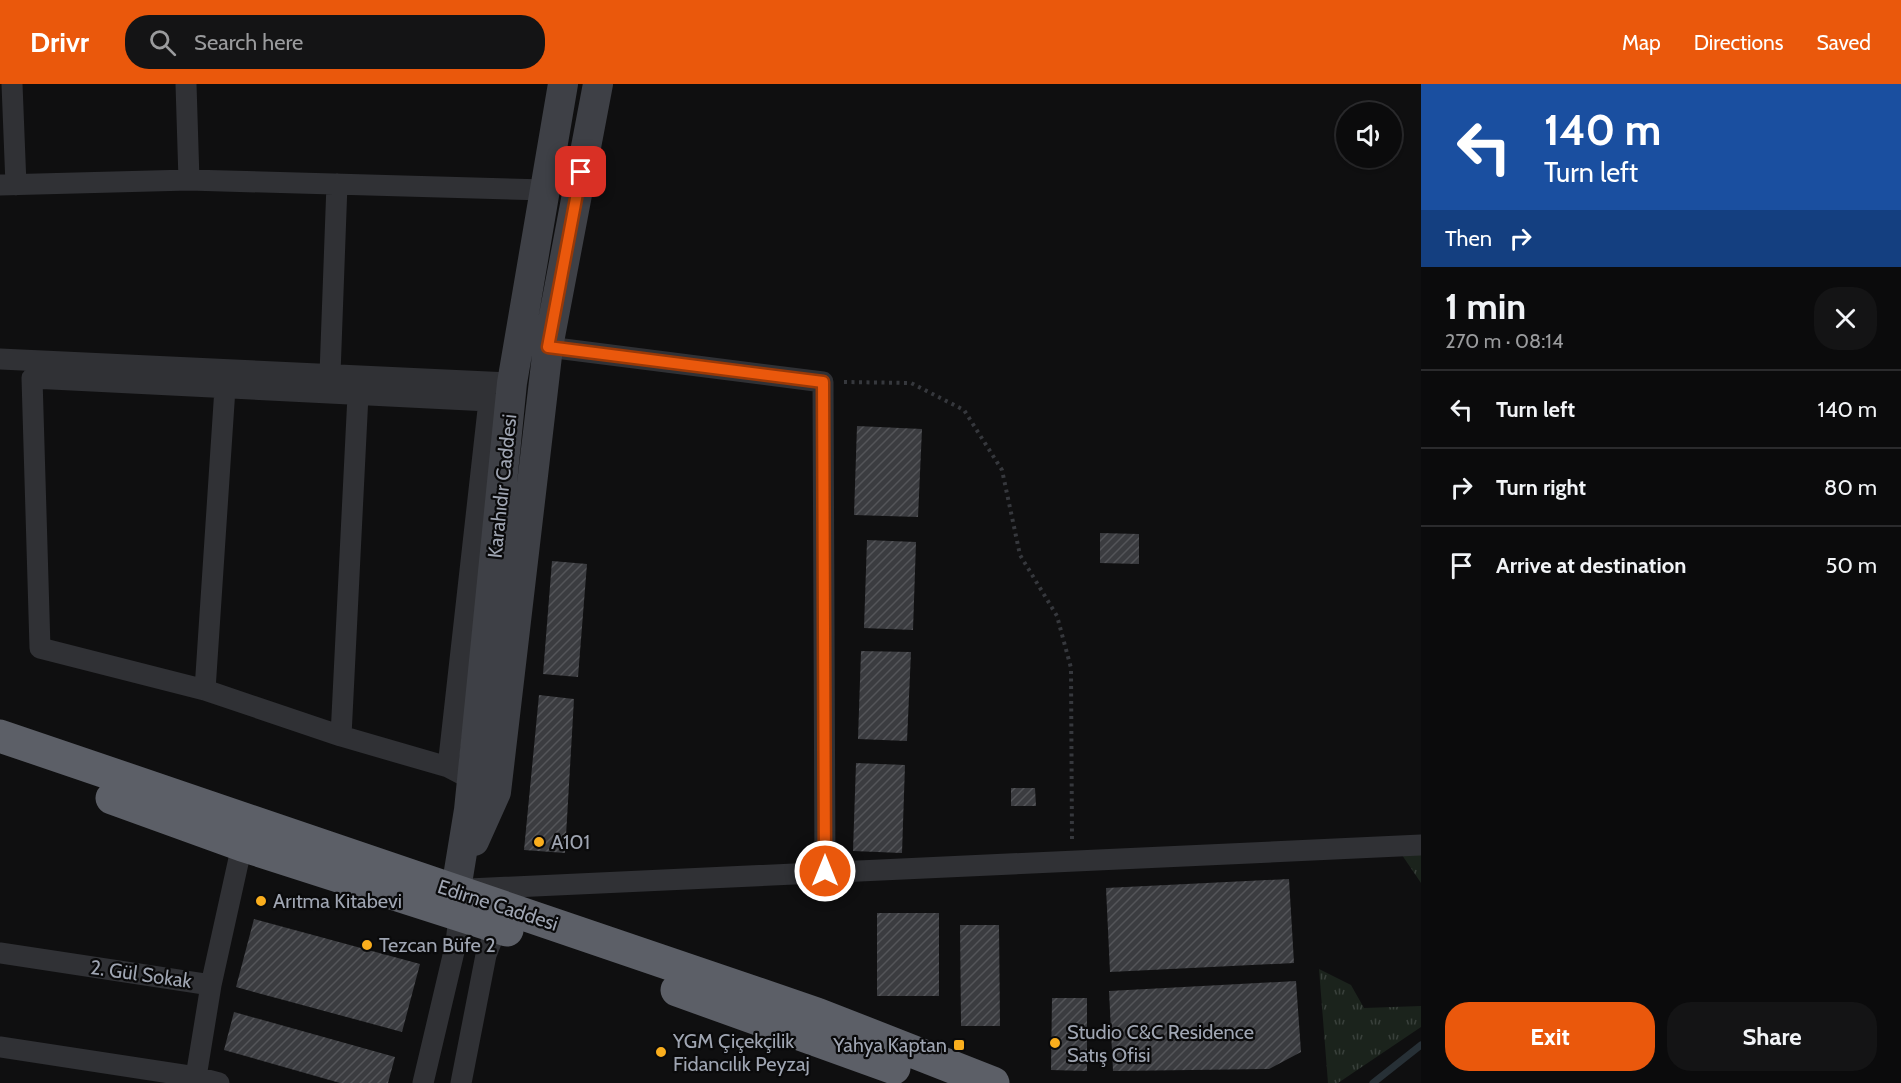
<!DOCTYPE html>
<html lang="en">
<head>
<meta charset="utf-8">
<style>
  body { margin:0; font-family:Cabin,sans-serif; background:#141415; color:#f1f3f6; height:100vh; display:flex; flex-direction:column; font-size:22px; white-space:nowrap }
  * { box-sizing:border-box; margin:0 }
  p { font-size:20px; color:#9a9b9d }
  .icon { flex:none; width:33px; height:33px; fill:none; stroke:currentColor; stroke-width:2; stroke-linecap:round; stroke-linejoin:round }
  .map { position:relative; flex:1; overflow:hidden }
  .drawer { display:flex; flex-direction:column; background:#0b0b0c; width:480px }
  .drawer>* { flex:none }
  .guide { background:#1a4fa0; color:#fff; overflow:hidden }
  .tools { position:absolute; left:1336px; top:18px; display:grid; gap:12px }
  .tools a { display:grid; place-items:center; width:66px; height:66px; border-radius:50%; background:#0b0b0c; box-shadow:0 2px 4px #0004,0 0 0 2px #2b2b2d; font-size:30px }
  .pin { position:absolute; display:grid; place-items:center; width:51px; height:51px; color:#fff; margin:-26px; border-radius:12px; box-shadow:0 3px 9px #0006 }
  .me { position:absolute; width:66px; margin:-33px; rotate:0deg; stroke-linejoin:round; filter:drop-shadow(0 0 4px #0008) }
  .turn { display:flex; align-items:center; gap:21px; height:126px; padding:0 24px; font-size:27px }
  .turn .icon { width:78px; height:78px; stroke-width:2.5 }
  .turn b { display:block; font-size:42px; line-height:51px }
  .then { display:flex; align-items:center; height:57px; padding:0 24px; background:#0003; gap:12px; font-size:22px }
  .round { display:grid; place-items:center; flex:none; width:63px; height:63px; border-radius:24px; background:#141415 }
  .head { display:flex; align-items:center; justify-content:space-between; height:102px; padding:0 24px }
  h1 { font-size:36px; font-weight:700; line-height:45px }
  .action { display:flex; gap:12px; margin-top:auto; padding:12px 24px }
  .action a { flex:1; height:69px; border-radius:24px; background:#ea580c; color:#fff; font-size:24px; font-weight:700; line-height:69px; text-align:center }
  .action a+a { background:#141415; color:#f1f3f6 }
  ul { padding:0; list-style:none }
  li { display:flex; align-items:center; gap:18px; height:78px; padding:0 24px; border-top:2px solid #2b2b2d }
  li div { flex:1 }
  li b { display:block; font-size:22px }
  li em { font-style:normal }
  header { display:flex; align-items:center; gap:36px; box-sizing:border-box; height:84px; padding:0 30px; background:#ea580c; color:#fff }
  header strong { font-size:28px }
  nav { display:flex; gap:33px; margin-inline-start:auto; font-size:21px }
  .search { width:420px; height:54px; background:#141415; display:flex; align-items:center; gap:15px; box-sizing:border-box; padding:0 21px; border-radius:24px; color:#9a9b9d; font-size:22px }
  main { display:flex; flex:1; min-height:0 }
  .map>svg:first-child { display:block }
</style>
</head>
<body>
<header>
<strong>Drivr</strong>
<div class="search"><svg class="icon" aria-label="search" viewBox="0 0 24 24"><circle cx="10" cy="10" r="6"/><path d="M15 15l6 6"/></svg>Search here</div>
<nav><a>Map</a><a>Directions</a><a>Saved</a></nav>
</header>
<main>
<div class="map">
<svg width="1421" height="999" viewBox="0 0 1421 999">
  <defs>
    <pattern id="grass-tufts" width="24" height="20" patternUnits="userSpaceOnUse" patternTransform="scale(1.5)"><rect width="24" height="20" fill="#1b231c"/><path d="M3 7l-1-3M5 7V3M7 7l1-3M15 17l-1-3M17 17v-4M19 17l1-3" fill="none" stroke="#39403b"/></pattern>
    <pattern id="building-hatch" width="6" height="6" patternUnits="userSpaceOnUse" patternTransform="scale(1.5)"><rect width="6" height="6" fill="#3b3c40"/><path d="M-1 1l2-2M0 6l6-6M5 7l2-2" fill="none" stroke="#545559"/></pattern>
  </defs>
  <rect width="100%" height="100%" fill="#0f0f10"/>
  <!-- grass -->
  <path fill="url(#grass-tufts)" d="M1421 770V799L1402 771Z
    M1319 885 1351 901 1364 924 1421 922V943L1338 999H1328Z"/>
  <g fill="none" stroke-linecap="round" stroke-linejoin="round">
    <!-- stream -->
    <path stroke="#273036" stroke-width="7" d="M1373 999 1421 961"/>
  </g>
  <!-- building -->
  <path fill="url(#building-hatch)" d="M857 342 922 345 918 433 854 431Z
    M1100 449 1139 450V480L1100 479Z
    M867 456 916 458 913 546 864 544Z
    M552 477 587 480 578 593 543 590Z
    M861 567 911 568 907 657 858 655Z
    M539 611 574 615 565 769 524 766Z
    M856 679 905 681 902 769 853 767Z
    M1011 704H1035L1036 722H1011Z
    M1289 795 1294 879 1110 888 1106 804Z
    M877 829H939V912H877Z
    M254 835 420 880 402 948 236 903Z
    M960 841H999L1000 942H961Z
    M1296 897 1301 968 1269 985 1113 987 1109 907Z
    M1052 914H1087V987L1051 986Z
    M234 928 395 973 388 999H340L224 966Z"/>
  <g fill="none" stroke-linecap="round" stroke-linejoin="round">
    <!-- path -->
    <path stroke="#36383d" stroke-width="4" stroke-dasharray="3 4.5" stroke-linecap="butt" d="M844 298 911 299 964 326 1002 386 1020 471 1057 532 1071 584 1072 756"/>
    <!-- street -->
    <path stroke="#303135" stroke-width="21" d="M12 0 16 101
      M189 96 546 106
      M0 101 189 96 186 0
      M548 263 823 298 825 787
      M0 275 512 299
      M330 290 337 100
      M205 606 225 304
      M341 652 358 311
      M448 683 489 317 32 294 40 564 205 606 341 652 448 683 471 695
      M469 805 1421 761
      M0 869 211 901 242 761
      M0 963 196 993 219 999
      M195 999 211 901
      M423 999 456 859 459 832
      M461 999 486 871 497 843"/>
    <!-- secondary -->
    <path stroke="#3e4046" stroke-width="30" d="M474 757 496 708 548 263 598 0
      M453 805 458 793 469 726 512 299 563 0"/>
    <!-- highway -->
    <path stroke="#5c5f67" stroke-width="33" d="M0 652 817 930 993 999
      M112 714 242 761 507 846
      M677 906 894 984"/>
  </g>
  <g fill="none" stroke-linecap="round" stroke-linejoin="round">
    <!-- route casing -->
    <g stroke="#983908" stroke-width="15">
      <path id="route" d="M581 88 548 263 823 298 825 787"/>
    </g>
    <!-- route -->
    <use href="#route" stroke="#ea580c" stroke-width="10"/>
  </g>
  <!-- markers -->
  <g fill="#faae1d" stroke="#0a0a0b" stroke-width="2">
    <circle cx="539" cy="758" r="6"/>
    <circle cx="261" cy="817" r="6"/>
    <circle cx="367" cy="861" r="6"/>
    <circle cx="1055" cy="959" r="6"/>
    <rect x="953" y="955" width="12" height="12" rx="3"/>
    <circle cx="661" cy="968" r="6"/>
  </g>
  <g text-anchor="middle" stroke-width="4.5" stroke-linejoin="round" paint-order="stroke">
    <!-- street labels -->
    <g font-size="20" fill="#9fa5b2" stroke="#0a0a0b">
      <text transform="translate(502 402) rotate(-84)" y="7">Karahıdır Caddesi</text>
      <text transform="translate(498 821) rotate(18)" y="7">Edirne Caddesi</text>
      <text transform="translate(141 890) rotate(8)" y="7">2. Gül Sokak</text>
    </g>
    <!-- poi labels -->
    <g font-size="20" fill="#9fa5b2" stroke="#0a0a0b" text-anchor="start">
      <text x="551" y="765">A101</text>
      <text x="273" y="824">Arıtma Kitabevi</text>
      <text x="379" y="868">Tezcan Büfe 2</text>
      <text x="1067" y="955">Studio C&amp;C Residence<tspan x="1067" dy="23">Satış Ofisi</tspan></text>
      <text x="673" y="964">YGM Çiçekçilik<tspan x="673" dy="23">Fidancılık Peyzaj</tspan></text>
      <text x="947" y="968" text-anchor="end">Yahya Kaptan</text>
    </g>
  </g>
</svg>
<div class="tools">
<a><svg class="icon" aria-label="sound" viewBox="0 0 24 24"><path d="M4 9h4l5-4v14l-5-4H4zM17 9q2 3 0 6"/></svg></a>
</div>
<div class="pin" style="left:581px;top:88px;background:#d93025"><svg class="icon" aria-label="arrive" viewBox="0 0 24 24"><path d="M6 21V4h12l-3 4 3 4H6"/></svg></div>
<svg class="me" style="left:825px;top:787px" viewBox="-20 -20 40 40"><circle r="17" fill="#ea580c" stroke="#fff" stroke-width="3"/><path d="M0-11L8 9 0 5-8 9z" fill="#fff"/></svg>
</div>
<section class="drawer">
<div class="guide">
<div class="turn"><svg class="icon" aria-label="left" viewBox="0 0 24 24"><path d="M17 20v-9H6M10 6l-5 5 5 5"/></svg><div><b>140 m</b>Turn left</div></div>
<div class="then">Then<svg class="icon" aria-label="right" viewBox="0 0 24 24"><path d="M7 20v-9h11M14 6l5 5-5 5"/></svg></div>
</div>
<div class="head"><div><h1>1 min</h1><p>270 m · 08:14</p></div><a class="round"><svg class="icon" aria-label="close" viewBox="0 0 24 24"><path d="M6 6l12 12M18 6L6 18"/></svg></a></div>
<ul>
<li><svg class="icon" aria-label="left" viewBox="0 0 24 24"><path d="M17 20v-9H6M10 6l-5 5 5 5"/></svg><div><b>Turn left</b></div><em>140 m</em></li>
<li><svg class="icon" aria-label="right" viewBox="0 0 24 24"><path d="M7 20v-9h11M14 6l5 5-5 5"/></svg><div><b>Turn right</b></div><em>80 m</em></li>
<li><svg class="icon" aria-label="arrive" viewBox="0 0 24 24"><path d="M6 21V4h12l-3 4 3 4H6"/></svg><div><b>Arrive at destination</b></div><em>50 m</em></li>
</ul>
<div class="action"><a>Exit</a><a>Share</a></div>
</section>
</main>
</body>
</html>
